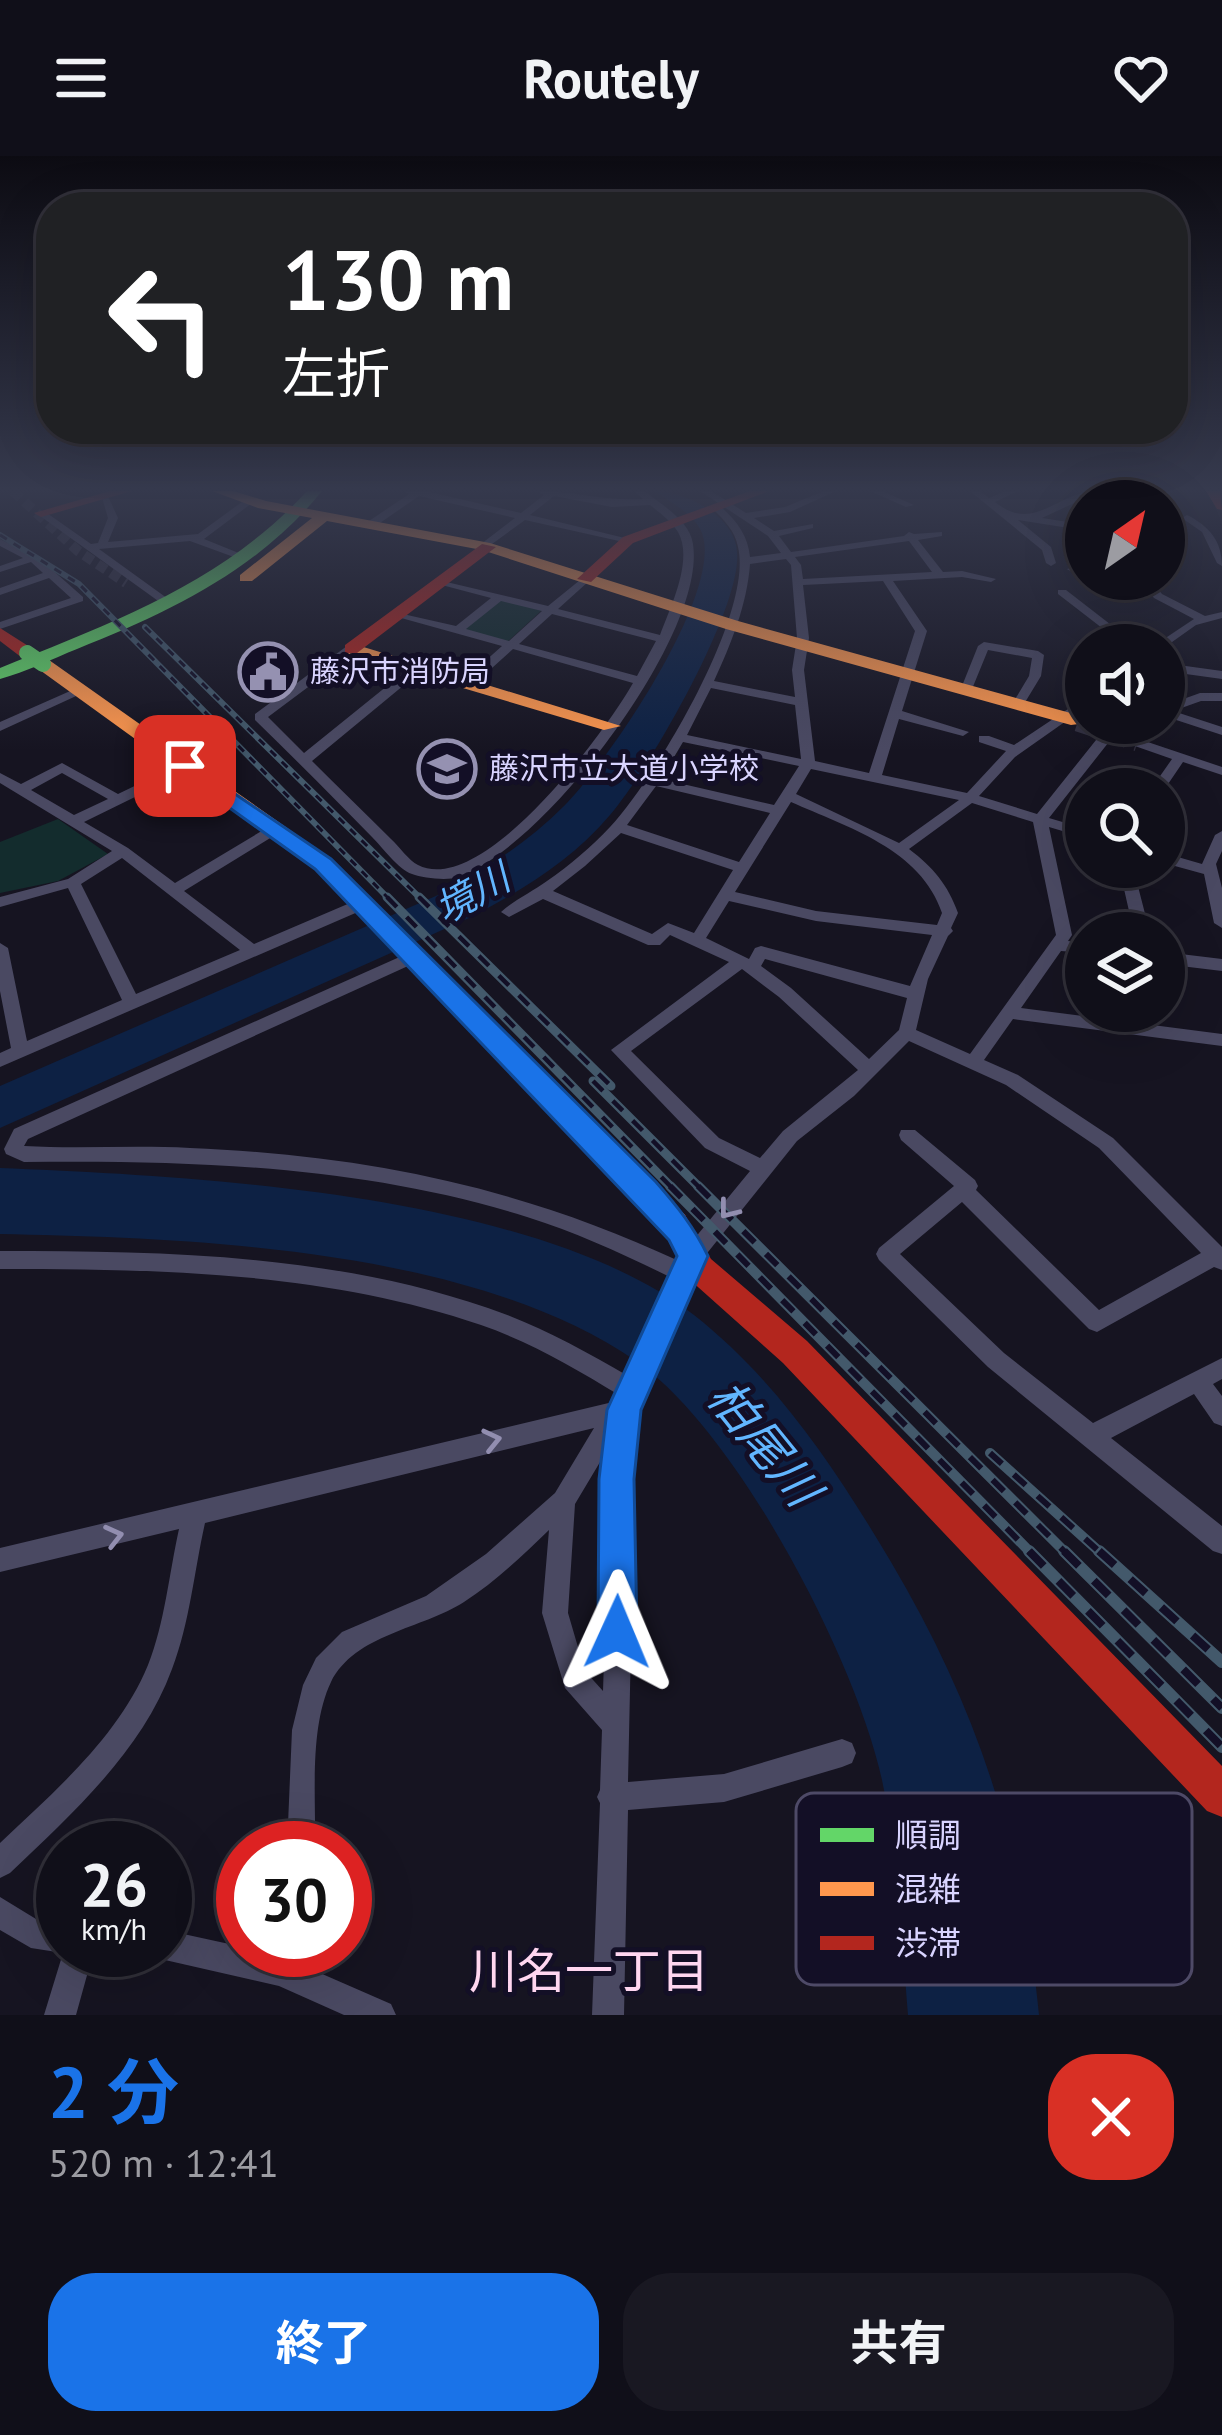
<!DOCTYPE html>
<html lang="ja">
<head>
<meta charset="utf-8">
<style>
  body { margin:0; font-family:"PT Sans","Noto Sans JP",sans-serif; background:#191822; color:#f1f3f6; height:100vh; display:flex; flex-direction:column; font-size:45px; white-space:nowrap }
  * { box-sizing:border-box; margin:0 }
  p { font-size:39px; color:#9c9ca2 }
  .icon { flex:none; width:66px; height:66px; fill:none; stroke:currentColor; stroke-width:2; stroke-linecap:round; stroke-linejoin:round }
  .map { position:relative; height:1859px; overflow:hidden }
  .panel { display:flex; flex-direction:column; background:#100f19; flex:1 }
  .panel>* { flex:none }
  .banner { position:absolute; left:36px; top:36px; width:1152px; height:252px; border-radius:48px; box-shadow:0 12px 48px #0002,0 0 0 3px #302f38; background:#202124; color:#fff; overflow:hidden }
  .needle { width:78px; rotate:34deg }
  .tools { position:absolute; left:1065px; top:324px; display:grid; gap:24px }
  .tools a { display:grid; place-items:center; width:120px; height:120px; border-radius:50%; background:#100f19; box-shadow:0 12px 48px #0002,0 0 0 3px #302f38; font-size:60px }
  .speed { position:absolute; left:36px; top:1665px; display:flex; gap:24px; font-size:60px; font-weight:700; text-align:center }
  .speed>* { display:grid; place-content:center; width:156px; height:156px; border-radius:50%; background:#100f19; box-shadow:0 12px 48px #0002,0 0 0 3px #302f38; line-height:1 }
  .speed small { font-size:30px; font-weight:400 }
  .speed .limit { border:18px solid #d22; background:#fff; color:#111 }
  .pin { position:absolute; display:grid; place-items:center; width:102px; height:102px; color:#fff; margin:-51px; border-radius:24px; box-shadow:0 6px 18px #0006 }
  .me { position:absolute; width:132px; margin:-66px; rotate:1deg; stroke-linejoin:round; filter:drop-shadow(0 0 9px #0008) }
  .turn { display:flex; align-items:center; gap:42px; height:252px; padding:0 48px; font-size:54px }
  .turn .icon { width:156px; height:156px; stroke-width:2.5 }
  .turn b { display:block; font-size:84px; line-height:102px }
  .round { display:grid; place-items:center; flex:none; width:126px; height:126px; border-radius:48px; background:#191822 }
  .overview { display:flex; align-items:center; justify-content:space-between; height:204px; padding:0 48px }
  h1 { font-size:72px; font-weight:700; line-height:90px; color:#1a73e8 }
  .action { display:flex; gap:24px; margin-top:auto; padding:24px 48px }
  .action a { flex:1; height:138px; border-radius:48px; background:#1a73e8; color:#fff; font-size:48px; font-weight:700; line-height:138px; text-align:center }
  .action a+a { background:#191822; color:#f1f3f6 }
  header { display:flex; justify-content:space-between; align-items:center; height:156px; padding:0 48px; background:#100f19; font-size:54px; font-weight:700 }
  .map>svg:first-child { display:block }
</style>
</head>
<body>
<header><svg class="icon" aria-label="menu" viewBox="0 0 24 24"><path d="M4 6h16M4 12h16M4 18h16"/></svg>Routely<svg class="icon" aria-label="heart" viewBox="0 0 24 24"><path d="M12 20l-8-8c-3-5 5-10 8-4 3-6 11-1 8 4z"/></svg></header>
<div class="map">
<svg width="1222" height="1859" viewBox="0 0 1222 1859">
  <rect width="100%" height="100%" fill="#161421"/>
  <!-- green -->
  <path fill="#132c2d" d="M500 443 542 454 505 488 460 476Z
    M58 663 108 698 58 725 0 737V686Z"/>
  <!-- water -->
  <path fill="#0d2144" d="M654 335C685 335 734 359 737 395 743 451 648 615 610 659 571 705 521 735 469 762L0 972V930L445 736C488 712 529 685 564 650 607 607 724 437 702 377 695 359 670 345 654 335Z
    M0 1012C196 1020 535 1037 694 1159 778 1225 837 1315 891 1406 977 1551 1023 1691 1039 1859H908C902 1782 898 1700 882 1624 856 1504 737 1275 636 1205 471 1092 195 1082 0 1078Z"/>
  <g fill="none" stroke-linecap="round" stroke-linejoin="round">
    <!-- street-tunnel -->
    <path stroke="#333142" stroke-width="10" stroke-dasharray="10 6" stroke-linecap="butt" d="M13 335 78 395 126 427"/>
    <!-- secondary-tunnel -->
    <path stroke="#333142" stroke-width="21" stroke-dasharray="21 10" stroke-linecap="butt" d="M1078 565 1138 585"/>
    <!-- street -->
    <path fill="#4a4962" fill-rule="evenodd" d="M404 335H425L521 357 544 339 536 335C573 335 604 345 643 343L634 335H644C661 348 690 365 693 388 707 479 543 693 458 721 447 725 423 722 412 718 398 713 383 692 372 681 333 641 295 603 255 564V558L347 490H355V496L268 561 304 597 413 509H421V515L312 605C338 631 365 657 391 683 399 690 409 705 418 709 483 742 606 575 633 527L513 493 472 530H464V524L502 490 394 460V456L456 470 491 442 438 428V424L548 450 585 420 589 421V425L558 453 660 479C670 452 694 404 678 376 671 365 660 357 650 349L612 351 554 340 530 359 633 384 628 387 525 364 485 393 480 390 481 388 515 362 419 340 377 369H369V365L409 338ZM501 445 542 455 509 485 466 473ZM552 458 656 485 637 520 519 488Z
      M700 335H711L746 357 785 351 824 335H836L790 356 754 362 774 375 813 368V372L779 380 791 396 904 380 909 376 914 378 942 376V380L918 384 943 416 962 415 996 423 991 426 962 421 893 425 927 475 902 555 969 576 963 580 899 563 882 619 967 637 1006 595 979 586V580H989L1014 589 1086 541V551L1015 601 979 640 1037 658 1104 574 1122 567H1139L1121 577 1222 611V619L1183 606 1164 634 1151 633 1172 603 1112 582 1049 662 1086 673V682L1049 671 1072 779 1068 785 1086 787V797L1061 795 1021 852 1222 878V890L1013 863 984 904 1018 919 1113 982 1222 1091V1114L1214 1111 1097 1176 1089 1173 962 1046 900 1098 1004 1197 1093 1267 1222 1202V1223L1213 1228 1222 1240V1270L1214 1267 1194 1238 1111 1282 1222 1370V1398L1213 1395 988 1211 879 1104 876 1098 879 1092 954 1030 901 984 899 979 901 974H915L975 1024 978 1030 976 1034 1099 1154 1201 1097 1099 992 1006 929 909 885 854 940 797 985 700 1106 635 1254 629 1323 632 1442 628 1626 724 1618 842 1583 852 1587 856 1597 852 1607 842 1611 724 1646 628 1654 624 1859H592L600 1647 597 1641 600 1634 602 1574 565 1532 542 1457 549 1374C522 1400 495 1426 464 1446 422 1473 355 1478 331 1526 309 1572 316 1642 315 1692H287L292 1574 303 1529 316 1502 342 1476 426 1440 486 1398 555 1337 594 1272 205 1367C194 1416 190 1466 172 1513 142 1595 72 1658 10 1717L0 1722V1687C54 1636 119 1580 148 1509 165 1466 169 1418 179 1373L0 1416V1392L617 1245 619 1239C575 1212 530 1186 481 1169 326 1116 162 1113 0 1113V1095C164 1095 331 1098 488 1152 538 1169 583 1194 628 1220L672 1122C625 1099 578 1077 527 1061 365 1010 193 1004 24 1006L6 998 4 993 14 973 413 795 421 801 419 805 28 983 24 990C79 993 135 989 190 992 364 999 521 1031 679 1105L685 1094 750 1015 705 992 611 894 729 806 670 779 660 789H648L543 743 509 761 501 756C514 744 532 736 547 725 570 709 591 691 610 671 655 623 754 457 738 391 735 375 724 364 713 353L715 351H721C737 365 748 380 750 401L781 397 768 380ZM909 385 932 416 803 423 801 409 795 401ZM786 403 791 409 797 482 792 514 795 541 714 525C731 488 747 449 750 408ZM883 425 915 475 869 617 815 605 804 514 809 482 803 429ZM711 532 795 549 801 603 687 579ZM683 586 799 610 774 649 661 623ZM811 613 959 644 899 687 796 638ZM656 630 770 657 739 706 627 669ZM791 646C847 671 921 693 942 757L937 769 816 755 735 736ZM972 647 1033 666 1056 779 970 898 916 874 928 823 948 780 953 775 951 772 958 757C948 729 933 711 909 693ZM621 677 733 714 694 777 668 767 652 778 553 735 585 710ZM729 745 816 765 932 779 910 830 761 790 755 792 749 803 706 782ZM765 803 907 842 899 874 869 903 791 832 761 810ZM742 813 779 841 858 914 783 975 760 1002 719 982 631 895ZM609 1291 605 1323 606 1442 603 1535 585 1515 568 1457 575 1348Z
      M870 335H882L914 349 906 351Z
      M970 335H980L989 342 1006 335H1018L995 346C1036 379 1058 333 1100 335L1042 362 1068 366 1086 358V365L1069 372 1018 364 1051 391 1056 407 1051 410 1046 407 1042 394Z
      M1106 335H1120L1147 345H1132Z
      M101 338H107L118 362 108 386 198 378 246 343H252V347L204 383 251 402 242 404 190 385 99 393 171 445 161 447 36 357 44 355 91 388 98 387 108 362Z
      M1187 359C1209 370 1222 385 1222 410L1217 407 1202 376 1182 362Z
      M0 383 40 403 83 441V445L0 473V466L71 442 49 422 0 439V432L43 417 31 406 0 416V410L23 402 0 390Z
      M1086 408V414L1072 416 1067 413Z
      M1139 423H1150L1162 438 1205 460 1222 456V462L1196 469 1165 491 1155 489 1194 463 1154 442Z
      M1058 434H1066L1137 489H1124L1058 438Z
      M984 486 1038 495 1044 499 1041 520 1024 548 1014 545 1029 520 1032 502 988 494 972 533 962 530 978 490Z
      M1164 507 1222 515V523L1164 515Z
      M77 532 87 535 0 575V566Z
      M1200 537H1222V545H1201L1173 555 1222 571V579L1164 560V550Z
      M62 607 118 638 180 608H190V614L84 666 128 692 175 727 270 670H280V676L184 735 254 788 357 744 362 743 370 748 367 752 0 911V897L11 892 0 835V787L8 792 27 885 122 844 68 732 0 751V741L68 723 112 695 0 627V617L21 628ZM62 617 108 643 74 659 31 634ZM122 702 240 794 136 838 81 728Z
      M1222 675V695L1216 708 1222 732V772L1214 767 1204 718 1164 707V697L1202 708 1215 679Z
      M1119 711H1133L1150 777H1134Z
      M1164 796 1222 803V815L1164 808Z
      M0 1741 36 1763 63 1767V1794H94L76 1859H44L63 1797 31 1792 0 1774Z
      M165 1774 243 1791V1794L281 1800 391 1848 396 1859H344L279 1830 165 1804 154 1800 152 1794H165Z"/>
    <!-- fast -->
    <path fill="#63d668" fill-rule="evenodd" d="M307 335H322C258 414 170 456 77 493 52 503 26 516 0 523V512C113 466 223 427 307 335Z"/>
    <!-- slow -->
    <path fill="#ff974d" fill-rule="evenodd" d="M212 335H233L266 345 490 387 738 465 1085 561 1086 567 1071 569 726 473 482 394 327 365 252 425H240V419L312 362 258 352Z
      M345 489H357L621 570 604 574 345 497Z
      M37 504H49L331 703 685 1059 689 1068 685 1077 674 1081 663 1077 315 713 37 512Z"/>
    <!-- jam -->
    <path fill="#b3261e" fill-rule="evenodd" d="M110 335H132L41 361 34 357Z
      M750 335H769L633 387 591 426 577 423 623 381Z
      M1206 335H1220L1222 354 1217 353Z
      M482 388 496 391 357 497H345V489Z
      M0 472 33 493V501H21L0 485Z
      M674 1055 685 1059 711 1103 807 1185 1222 1610V1661L1207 1655 783 1207 689 1123 659 1068 663 1059Z"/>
    <!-- rail-far3 casing -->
    <g stroke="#43596b" stroke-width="6">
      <path id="rail-far3" d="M0 379 79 428 390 744
        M145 471 422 744"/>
    </g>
    <!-- rail-far2 casing -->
    <g stroke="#43596b" stroke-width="9">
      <path id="rail-far2" d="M387 741 673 1033
        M419 741 611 930
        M593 925 701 1033"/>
    </g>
    <!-- rail-far1 casing -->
    <g stroke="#43596b" stroke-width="10">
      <path id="rail-far1" d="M670 1030 1032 1398
        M698 1030 1067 1398
        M990 1297 1102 1398"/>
    </g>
    <!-- rail casing -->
    <g stroke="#43596b" stroke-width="12">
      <path id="rail" d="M1029 1395 1222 1591
        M1064 1395 1222 1552
        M1099 1395 1222 1506"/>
    </g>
    <!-- rail-far3 -->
    <use href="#rail-far3" stroke="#130f26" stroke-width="3" stroke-dasharray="8" stroke-linecap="butt"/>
    <!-- rail-far2 -->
    <use href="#rail-far2" stroke="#130f26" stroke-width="4.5" stroke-dasharray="14" stroke-linecap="butt"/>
    <!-- rail-far1 -->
    <use href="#rail-far1" stroke="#130f26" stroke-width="6" stroke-dasharray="16" stroke-linecap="butt"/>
    <!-- rail -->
    <use href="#rail" stroke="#130f26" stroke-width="8" stroke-dasharray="21" stroke-linecap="butt"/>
    <!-- fast-bridge -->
    <path stroke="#63d668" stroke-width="16" d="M27 497 43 508"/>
  </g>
  <!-- one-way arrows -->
  <defs><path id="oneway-chevron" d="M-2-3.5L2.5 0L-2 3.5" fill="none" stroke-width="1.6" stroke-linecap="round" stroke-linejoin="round" transform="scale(3)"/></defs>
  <g stroke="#928eb0">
    <use href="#oneway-chevron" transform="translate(728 1054) rotate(128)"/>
    <use href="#oneway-chevron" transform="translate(492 1284) rotate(-13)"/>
    <use href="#oneway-chevron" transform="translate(114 1380) rotate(-14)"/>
  </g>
  <!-- sky -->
  <linearGradient id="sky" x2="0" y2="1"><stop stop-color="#0c0b12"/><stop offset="0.56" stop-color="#363a4e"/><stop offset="1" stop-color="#363a4e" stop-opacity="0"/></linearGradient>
  <rect width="1222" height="595" fill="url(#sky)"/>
  <!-- route -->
  <path fill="#1a73e8" stroke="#114b97" stroke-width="3" d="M185 604 331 703 656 1026C677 1050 694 1071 708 1100L641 1254 634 1323 637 1476 631 1489 617 1495 604 1489 598 1476 599 1323 607 1254 677 1100 669 1084 315 713 178 615 175 610Z"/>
  <!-- icons -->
  <defs>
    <g id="civic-ring" transform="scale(3)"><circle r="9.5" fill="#130f26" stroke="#9591b1" stroke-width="1.5"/><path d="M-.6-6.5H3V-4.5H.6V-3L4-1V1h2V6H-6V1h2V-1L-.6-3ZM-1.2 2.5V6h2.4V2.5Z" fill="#9591b1"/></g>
    <g id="school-ring" transform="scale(3)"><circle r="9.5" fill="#130f26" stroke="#9591b1" stroke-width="1.5"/><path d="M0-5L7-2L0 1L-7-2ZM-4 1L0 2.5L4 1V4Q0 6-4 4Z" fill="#9591b1"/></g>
  </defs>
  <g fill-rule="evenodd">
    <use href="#civic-ring" x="268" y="516"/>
    <use href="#school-ring" x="447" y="613"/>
  </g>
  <g text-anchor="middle" stroke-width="10" stroke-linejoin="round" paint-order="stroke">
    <!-- far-poi labels -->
    <g font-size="30" fill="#d9d4ff" stroke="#130f26" text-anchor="start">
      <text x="310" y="526">藤沢市消防局</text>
      <text x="489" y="623">藤沢市立大道小学校</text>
    </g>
    <!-- water labels -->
    <g font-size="39" font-style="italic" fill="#62b6ff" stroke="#130f26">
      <text transform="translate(472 737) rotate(-29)" y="14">境川</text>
    </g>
    <!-- near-water labels -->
    <g font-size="48" font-style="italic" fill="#62b6ff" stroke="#130f26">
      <text transform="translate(764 1287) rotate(51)" y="17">柏尾川</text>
    </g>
    <!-- near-neighbourhood labels -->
    <g font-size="48" fill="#ffd6f0" stroke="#130f26">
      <text x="589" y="1832">川名一丁目</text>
    </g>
  </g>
  <!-- legend -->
  <rect x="796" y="1637" width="396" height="192" rx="18" fill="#130f26" stroke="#4e4a67" stroke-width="3"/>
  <rect x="820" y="1672" width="54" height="14" fill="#63d668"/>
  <rect x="820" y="1726" width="54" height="14" fill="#ff974d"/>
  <rect x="820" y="1780" width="54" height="14" fill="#b3261e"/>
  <g font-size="33" fill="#d9d4ff">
    <text x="895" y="1691">順調</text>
    <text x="895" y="1745">混雑</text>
    <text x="895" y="1799">渋滞</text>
  </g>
</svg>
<div class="tools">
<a><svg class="needle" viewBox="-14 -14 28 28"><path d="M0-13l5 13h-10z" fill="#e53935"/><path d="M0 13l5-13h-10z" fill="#9c9ca2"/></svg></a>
<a><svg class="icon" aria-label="sound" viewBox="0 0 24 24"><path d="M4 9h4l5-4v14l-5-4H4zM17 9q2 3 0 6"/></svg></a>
<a><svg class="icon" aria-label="search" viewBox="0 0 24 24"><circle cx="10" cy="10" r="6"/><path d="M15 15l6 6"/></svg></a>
<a><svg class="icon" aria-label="layers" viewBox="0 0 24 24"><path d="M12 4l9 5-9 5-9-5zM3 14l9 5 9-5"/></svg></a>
</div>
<div class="speed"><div>26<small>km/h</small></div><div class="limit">30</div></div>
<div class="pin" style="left:185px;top:610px;background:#d93025"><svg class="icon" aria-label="arrive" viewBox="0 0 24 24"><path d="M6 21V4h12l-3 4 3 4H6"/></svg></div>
<svg class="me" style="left:617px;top:1476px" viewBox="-20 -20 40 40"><path d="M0-17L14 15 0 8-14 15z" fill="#1a73e8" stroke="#fff" stroke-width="4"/></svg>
<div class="banner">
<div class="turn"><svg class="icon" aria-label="left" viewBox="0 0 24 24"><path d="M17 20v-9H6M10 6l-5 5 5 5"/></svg><div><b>130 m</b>左折</div></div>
</div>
</div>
<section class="panel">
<div class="overview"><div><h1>2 分</h1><p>520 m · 12:41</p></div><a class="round" style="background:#d93025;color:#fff"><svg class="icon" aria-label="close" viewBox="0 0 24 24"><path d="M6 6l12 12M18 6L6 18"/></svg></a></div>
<div class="action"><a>終了</a><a>共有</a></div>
</section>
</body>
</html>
